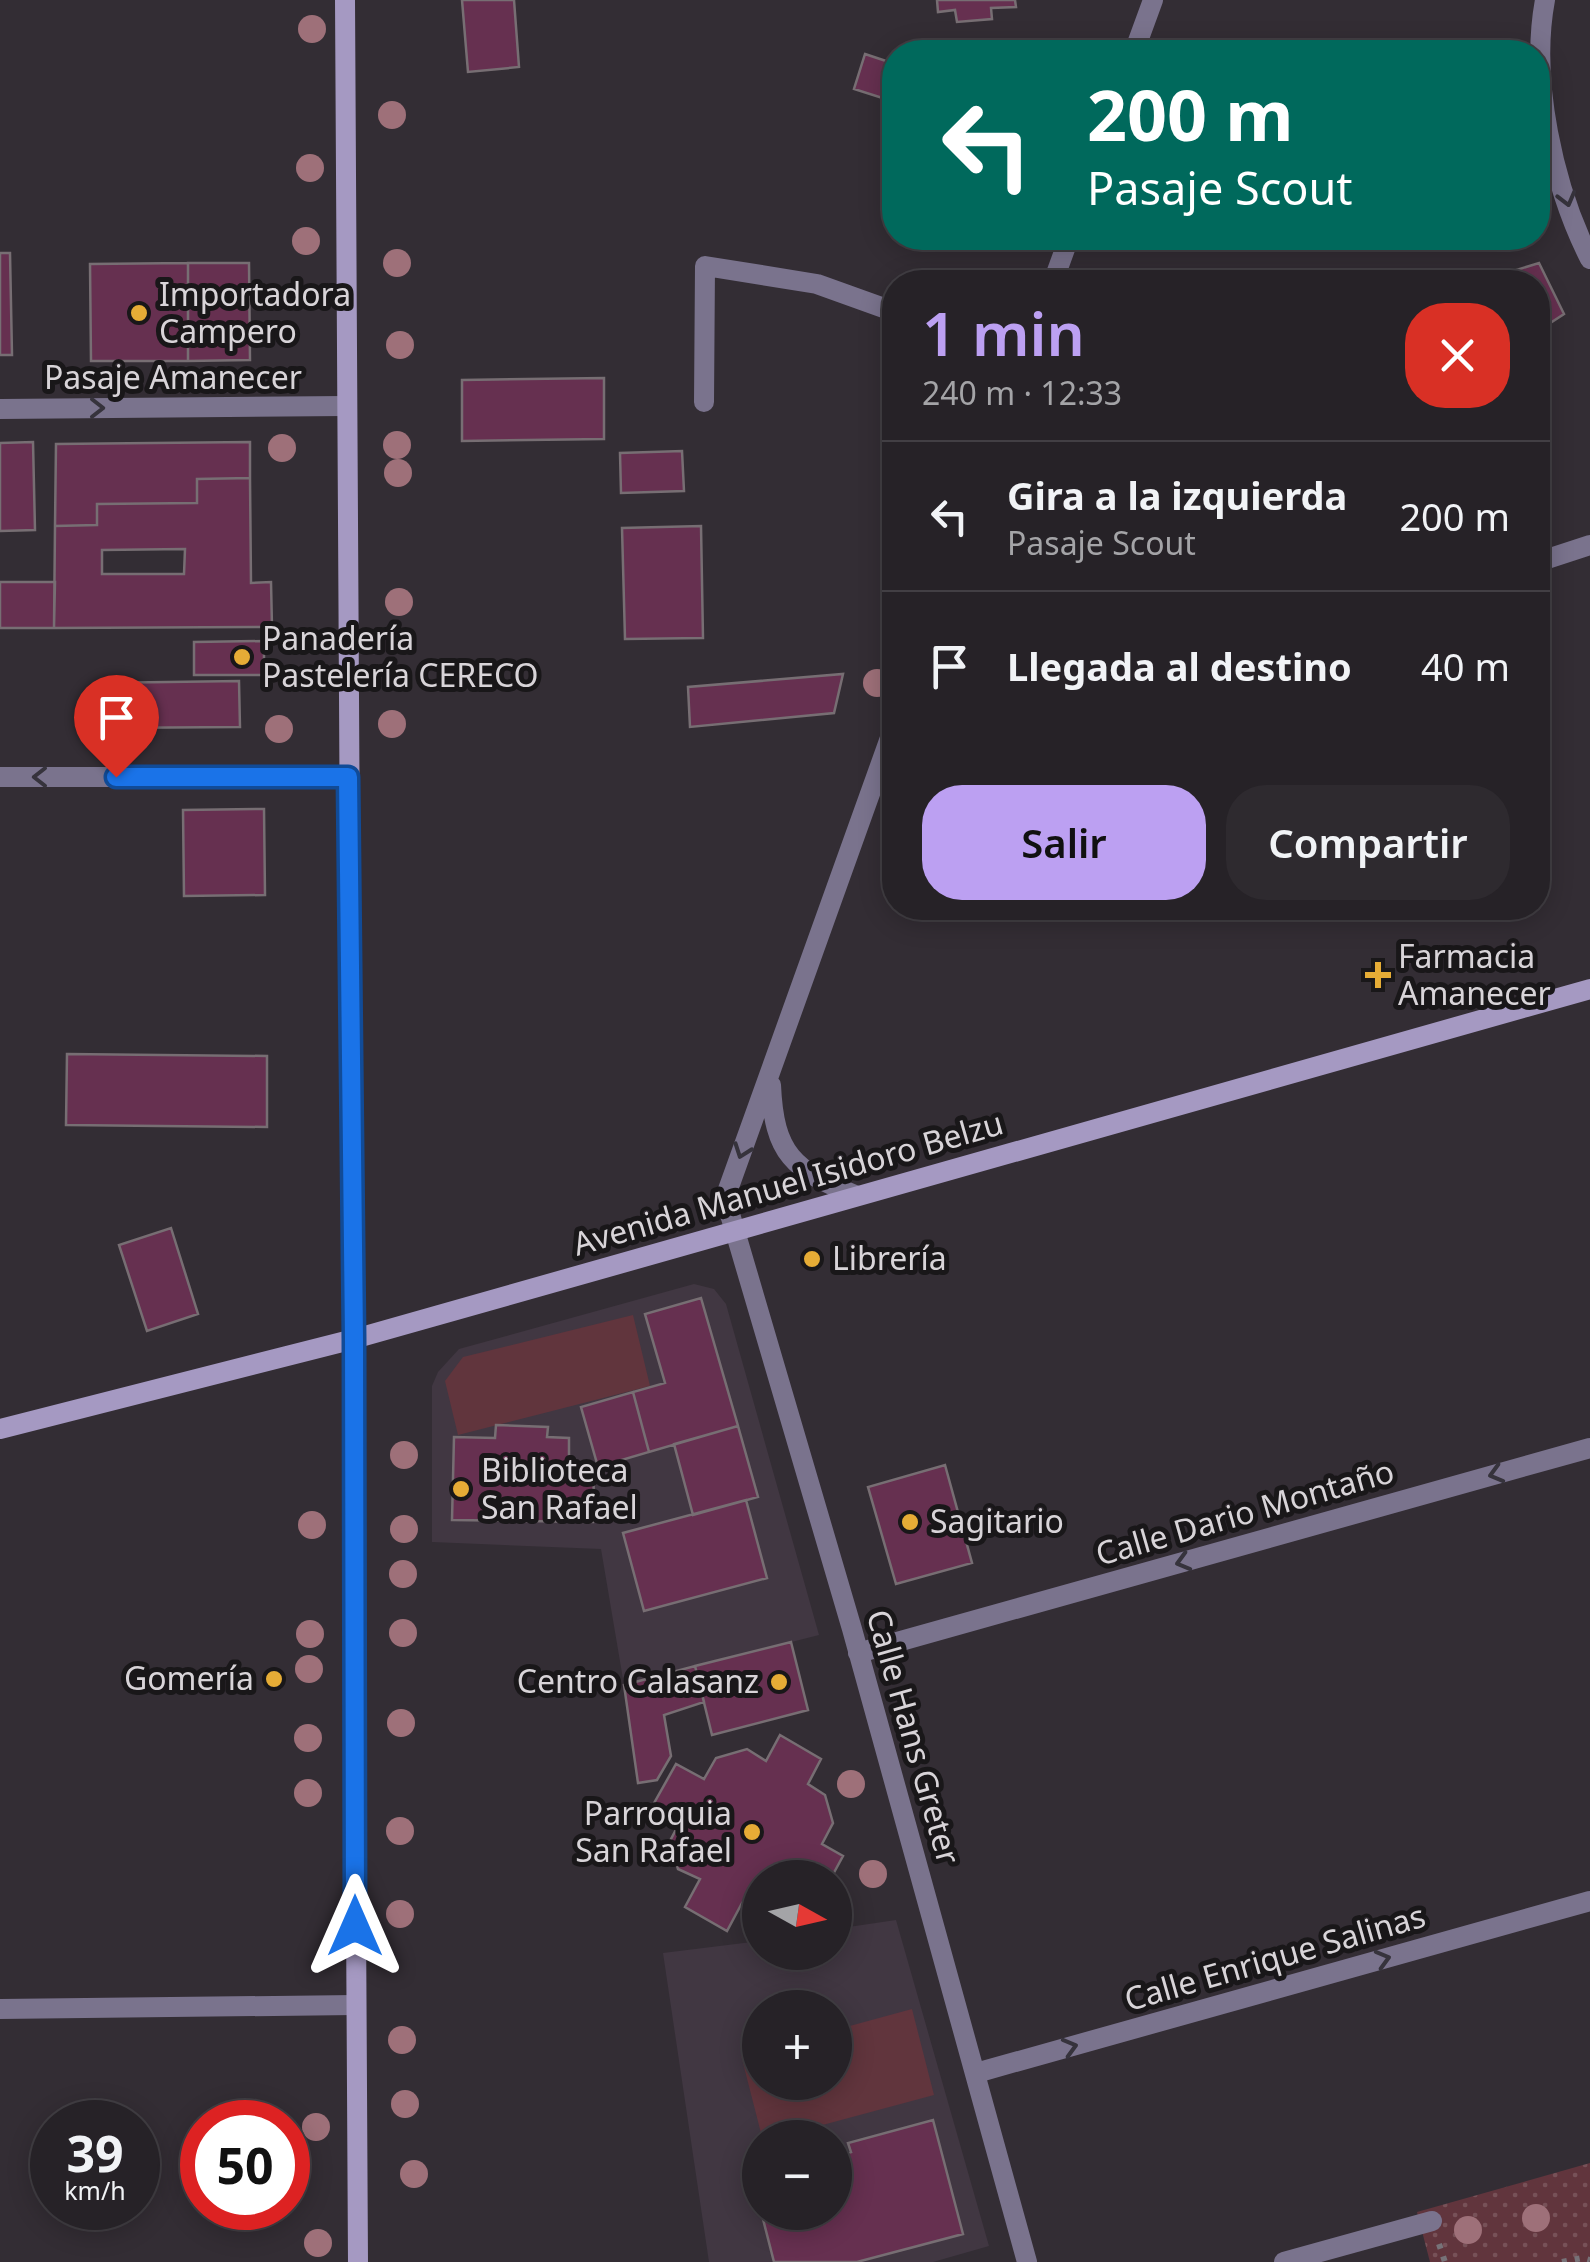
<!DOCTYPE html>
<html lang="es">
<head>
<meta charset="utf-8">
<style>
  body { margin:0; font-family:"Noto Sans",sans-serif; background:#2e2a2f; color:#f1f3f6; height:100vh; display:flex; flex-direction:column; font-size:38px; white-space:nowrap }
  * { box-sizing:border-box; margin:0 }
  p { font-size:32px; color:#a4a4a7 }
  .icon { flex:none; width:55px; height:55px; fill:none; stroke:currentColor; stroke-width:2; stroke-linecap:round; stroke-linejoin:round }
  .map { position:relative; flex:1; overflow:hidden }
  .panel { position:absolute; left:882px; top:270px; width:668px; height:650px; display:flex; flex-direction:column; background:#262227; border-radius:40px; box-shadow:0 5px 25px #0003,0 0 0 2px #423f44 }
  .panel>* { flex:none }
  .top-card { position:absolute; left:882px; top:40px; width:668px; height:210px; border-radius:40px; box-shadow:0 5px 25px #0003,0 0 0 2px #423f44; background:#00695c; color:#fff; overflow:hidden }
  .needle { width:65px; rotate:98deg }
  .buttons { position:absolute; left:742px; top:1860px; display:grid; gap:20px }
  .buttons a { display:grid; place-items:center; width:110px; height:110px; border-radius:50%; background:#262227; box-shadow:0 5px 25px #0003,0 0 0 2px #423f44; font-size:50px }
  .speed { position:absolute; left:30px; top:2100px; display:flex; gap:20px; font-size:50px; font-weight:700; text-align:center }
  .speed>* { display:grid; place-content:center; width:130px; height:130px; border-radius:50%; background:#262227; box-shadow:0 5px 25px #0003,0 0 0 2px #423f44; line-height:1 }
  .speed small { font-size:25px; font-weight:400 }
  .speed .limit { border:15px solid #d22; background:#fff; color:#111 }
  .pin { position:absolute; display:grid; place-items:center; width:85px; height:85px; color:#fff; margin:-102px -42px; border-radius:50% 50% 50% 0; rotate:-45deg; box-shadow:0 0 10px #0007 }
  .pin .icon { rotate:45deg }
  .me { position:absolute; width:110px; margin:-55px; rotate:0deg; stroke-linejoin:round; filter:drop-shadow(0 0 8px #0008) }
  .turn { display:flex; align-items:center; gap:35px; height:210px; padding:0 40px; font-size:45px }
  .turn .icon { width:130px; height:130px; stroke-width:2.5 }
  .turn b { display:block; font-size:70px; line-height:85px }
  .round { display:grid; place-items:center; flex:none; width:105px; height:105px; border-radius:40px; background:#2e2a2f }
  .overview { display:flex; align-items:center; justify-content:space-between; height:170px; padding:0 40px }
  h1 { font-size:60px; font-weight:600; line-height:75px; color:#bca0f2 }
  .button { display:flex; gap:20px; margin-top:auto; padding:20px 40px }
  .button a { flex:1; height:115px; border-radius:40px; background:#bca0f2; color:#111; font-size:40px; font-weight:600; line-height:115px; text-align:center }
  .button a+a { background:#2e2a2f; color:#f1f3f6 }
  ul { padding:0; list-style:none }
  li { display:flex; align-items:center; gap:30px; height:150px; padding:0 40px; border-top:2px solid #423f44 }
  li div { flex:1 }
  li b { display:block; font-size:38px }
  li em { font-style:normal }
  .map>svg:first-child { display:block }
</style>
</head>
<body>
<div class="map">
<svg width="1590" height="2262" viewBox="0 0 1590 2262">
  <defs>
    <pattern id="grass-dots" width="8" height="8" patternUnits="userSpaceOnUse" patternTransform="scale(2.5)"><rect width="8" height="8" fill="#61353d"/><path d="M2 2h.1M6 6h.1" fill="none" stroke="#775158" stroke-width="1.8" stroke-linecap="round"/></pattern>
  </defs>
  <rect width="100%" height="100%" fill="#332d34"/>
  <!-- built -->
  <path fill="#413742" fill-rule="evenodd" d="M694 1284 714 1289 726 1304 819 1635 624 1685 601 1549 432 1542V1386L438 1372 459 1349Z
    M896 1920 989 2246 933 2262H709L663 1953 760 1941V1952H835V1929ZM760 2008H835V2082H760ZM760 2138H835V2212H760Z"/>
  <!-- grass -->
  <path fill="url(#grass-dots)" d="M1590 2163V2262H1430L1417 2212Z"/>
  <!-- pitch -->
  <path fill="#61353d" d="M633 1315 650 1386 458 1435 445 1381 463 1357Z
    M912 2009 934 2095 778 2137H762L741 2055 760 2050V2082H835V2030Z"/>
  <!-- building -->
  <path fill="#663050" stroke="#776e73" stroke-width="2.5" fill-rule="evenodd" d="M462 0H514L519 67 468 72Z
    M937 0H1015L1016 7 991 8 992 19 957 22 955 10 938 12Z
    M865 54 895 64V102L854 89Z
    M0 253H10L12 355H0Z
    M188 263H249L250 360 188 361Z
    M188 263V361H91L90 264Z
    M1539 263 1564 314 1538 331V282H1477Z
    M604 378V439L462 441V380Z
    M33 442 35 530 0 531V443Z
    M250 442V478L197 479V503L97 504V525L55 526 56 444Z
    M682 451 684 491 621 493 620 453Z
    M250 478 251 583 271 582 272 627 54 628 55 526 97 525V504L197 503V479ZM185 549 184 574H102V550Z
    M701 526 703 638 625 639 622 528Z
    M0 582H55L54 628H0Z
    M264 641V675H194V642Z
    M843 674 834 713 690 727 688 687Z
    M239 681 240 727 98 728 97 683Z
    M264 809 265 895 184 896 183 810Z
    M67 1054 267 1056V1127L66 1125Z
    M171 1228 198 1314 147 1331 119 1245Z
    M701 1298 738 1426 649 1452 633 1392 665 1383 645 1314Z
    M633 1392 649 1452 598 1467 581 1407Z
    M496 1425 548 1427 547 1437 569 1438V1465L594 1466 593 1522 452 1520 454 1437 495 1438Z
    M738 1426 758 1497 693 1515 674 1444Z
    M945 1465 972 1563 896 1584 868 1487Z
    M746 1500 767 1578 644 1611 623 1533Z
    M791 1642 808 1710 712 1735 695 1666Z
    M695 1666 704 1702 664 1715 671 1756 657 1780 638 1783 624 1685Z
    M780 1735 821 1759 808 1784 825 1795 833 1823 822 1844 843 1856 831 1878H760V1910L742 1903 727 1931 685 1907 700 1879 678 1869 670 1841 681 1820 653 1805 676 1764 704 1779 716 1758 747 1749 766 1761Z
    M933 2120 963 2234 857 2262H774L763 2219 784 2212H835V2156L851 2152 848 2143Z"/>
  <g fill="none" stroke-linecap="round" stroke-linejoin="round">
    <!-- path -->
    <path stroke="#777278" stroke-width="6" stroke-dasharray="5 8" stroke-linecap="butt" d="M1439 2244 1445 2262
      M1562 2262 1582 2258 1590 2260"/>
    <!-- service -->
    <path stroke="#7a738d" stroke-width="20" d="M704 402 705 266 817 284 895 312
      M1284 2262 1432 2221"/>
    <!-- minor -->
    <path stroke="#7a738d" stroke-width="20" d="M1545 0C1530 80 1553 186 1590 259
      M0 409 345 406
      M1538 562 1590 545
      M0 777H348
      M735 1231 852 1629 1027 2262
      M858 1653 1590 1448
      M0 2009 355 2005
      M976 2073 1590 1901"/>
    <!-- tertiary -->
    <path stroke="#7a738d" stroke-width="20" d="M1134 52 1153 0
      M1053 282 1069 238
      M771 1085C774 1154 793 1170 855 1195
      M735 1231 725 1198 895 724"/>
    <!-- secondary -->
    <path stroke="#a599c2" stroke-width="20" d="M345 0 358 2262
      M0 1429 354 1339 1590 989"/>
  </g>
  <!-- trees -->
  <g fill="#9e7079">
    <circle cx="312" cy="29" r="14"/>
    <circle cx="392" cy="115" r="14"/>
    <circle cx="310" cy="168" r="14"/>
    <circle cx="306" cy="241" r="14"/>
    <circle cx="397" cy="263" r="14"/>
    <circle cx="400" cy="345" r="14"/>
    <circle cx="397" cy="445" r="14"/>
    <circle cx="282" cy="448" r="14"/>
    <circle cx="398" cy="473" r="14"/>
    <circle cx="399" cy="602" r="14"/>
    <circle cx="877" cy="683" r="14"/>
    <circle cx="392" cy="724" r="14"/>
    <circle cx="279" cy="729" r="14"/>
    <circle cx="404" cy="1455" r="14"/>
    <circle cx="312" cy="1525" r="14"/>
    <circle cx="404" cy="1529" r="14"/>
    <circle cx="403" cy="1574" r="14"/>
    <circle cx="403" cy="1633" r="14"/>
    <circle cx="310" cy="1634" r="14"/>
    <circle cx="309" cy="1669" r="14"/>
    <circle cx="401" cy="1723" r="14"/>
    <circle cx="308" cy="1738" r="14"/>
    <circle cx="851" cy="1784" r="14"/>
    <circle cx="308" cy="1793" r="14"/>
    <circle cx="400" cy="1831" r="14"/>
    <circle cx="873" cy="1874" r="14"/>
    <circle cx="400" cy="1914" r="14"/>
    <circle cx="402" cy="2040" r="14"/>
    <circle cx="405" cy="2104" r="14"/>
    <circle cx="316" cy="2127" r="14"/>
    <circle cx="414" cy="2174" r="14"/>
    <circle cx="1536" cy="2218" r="14"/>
    <circle cx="1468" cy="2230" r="14"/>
    <circle cx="318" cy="2243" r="14"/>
  </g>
  <!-- one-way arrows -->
  <defs><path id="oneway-chevron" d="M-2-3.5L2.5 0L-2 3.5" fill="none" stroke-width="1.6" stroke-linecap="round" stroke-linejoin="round" transform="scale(2.5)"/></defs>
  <g stroke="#36333c">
    <use href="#oneway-chevron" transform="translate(1567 199) rotate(75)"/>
    <use href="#oneway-chevron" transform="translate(97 408)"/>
    <use href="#oneway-chevron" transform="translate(40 777) rotate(-180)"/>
    <use href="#oneway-chevron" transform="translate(742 1151) rotate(110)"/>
    <use href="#oneway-chevron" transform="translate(1496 1474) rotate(164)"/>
    <use href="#oneway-chevron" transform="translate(1183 1562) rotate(164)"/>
    <use href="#oneway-chevron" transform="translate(1383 1959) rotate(-16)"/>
    <use href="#oneway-chevron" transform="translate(1070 2047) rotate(-16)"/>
  </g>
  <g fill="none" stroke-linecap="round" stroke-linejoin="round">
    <!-- route casing -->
    <g stroke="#114b97" stroke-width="25">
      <path id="route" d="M116 777H348L354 1339 355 1926"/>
    </g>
    <!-- route -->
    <use href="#route" stroke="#1a73e8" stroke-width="18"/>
  </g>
  <!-- markers -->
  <g fill="#e6ac36" stroke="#191719" stroke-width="4">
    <circle cx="139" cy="313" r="10"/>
    <circle cx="242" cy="657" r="10"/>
    <path d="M1373 960h10v10h10v10h-10v10h-10v-10h-10v-10h10z"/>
    <circle cx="812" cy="1259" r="10"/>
    <circle cx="461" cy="1489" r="10"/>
    <circle cx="910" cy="1522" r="10"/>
    <circle cx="274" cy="1679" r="10"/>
    <circle cx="779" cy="1682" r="10"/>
    <circle cx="752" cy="1832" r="10"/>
  </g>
  <g text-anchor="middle" stroke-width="10" stroke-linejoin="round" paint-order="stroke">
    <!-- poi labels -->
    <g font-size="32" fill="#d8d4d8" stroke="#191719" text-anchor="start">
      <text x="159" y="306">Importadora<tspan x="159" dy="37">Campero</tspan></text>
      <text x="262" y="650">Panadería<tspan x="262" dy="37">Pastelería CERECO</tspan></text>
      <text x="1398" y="968">Farmacia<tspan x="1398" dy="37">Amanecer</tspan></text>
      <text x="832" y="1270">Librería</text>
      <text x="481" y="1482">Biblioteca<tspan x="481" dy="37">San Rafael</tspan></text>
      <text x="930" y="1533">Sagitario</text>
      <text x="254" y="1690" text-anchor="end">Gomería</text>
      <text x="759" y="1693" text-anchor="end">Centro Calasanz</text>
      <text x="732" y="1825" text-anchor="end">Parroquia<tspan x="732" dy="37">San Rafael</tspan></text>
    </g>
    <!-- street labels -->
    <g font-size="32" fill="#d8d4d8" stroke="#191719">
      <text x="173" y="389">Pasaje Amanecer</text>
      <text transform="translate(788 1184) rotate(-16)" y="11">Avenida Manuel Isidoro Belzu</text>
      <text transform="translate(1245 1513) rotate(-16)" y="11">Calle Dario Montaño</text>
      <text transform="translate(913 1737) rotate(74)" y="11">Calle Hans Greter</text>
      <text transform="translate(1275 1958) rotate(-16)" y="11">Calle Enrique Salinas</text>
    </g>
  </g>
</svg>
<div class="buttons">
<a><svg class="needle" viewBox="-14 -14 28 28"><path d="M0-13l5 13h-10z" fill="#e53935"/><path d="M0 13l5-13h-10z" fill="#a4a4a7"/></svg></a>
<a>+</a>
<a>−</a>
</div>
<div class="speed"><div>39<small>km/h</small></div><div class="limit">50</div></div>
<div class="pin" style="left:116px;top:777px;background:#d93025"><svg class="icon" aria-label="arrive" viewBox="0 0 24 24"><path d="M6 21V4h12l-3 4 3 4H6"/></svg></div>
<svg class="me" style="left:355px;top:1926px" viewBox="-20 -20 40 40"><path d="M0-17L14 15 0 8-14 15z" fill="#1a73e8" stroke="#fff" stroke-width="4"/></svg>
<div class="top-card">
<div class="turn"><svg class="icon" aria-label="left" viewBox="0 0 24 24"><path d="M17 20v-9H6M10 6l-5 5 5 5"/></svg><div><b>200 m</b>Pasaje Scout</div></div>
</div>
<section class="panel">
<div class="overview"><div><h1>1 min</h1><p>240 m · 12:33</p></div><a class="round" style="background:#d93025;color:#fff"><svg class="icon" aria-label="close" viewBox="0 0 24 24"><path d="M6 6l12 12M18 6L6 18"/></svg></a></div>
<ul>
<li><svg class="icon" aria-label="left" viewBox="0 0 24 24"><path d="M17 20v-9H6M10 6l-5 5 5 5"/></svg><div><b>Gira a la izquierda</b><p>Pasaje Scout</p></div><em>200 m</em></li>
<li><svg class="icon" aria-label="arrive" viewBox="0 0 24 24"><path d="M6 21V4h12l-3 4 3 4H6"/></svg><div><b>Llegada al destino</b></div><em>40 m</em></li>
</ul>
<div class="button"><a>Salir</a><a>Compartir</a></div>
</section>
</div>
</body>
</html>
